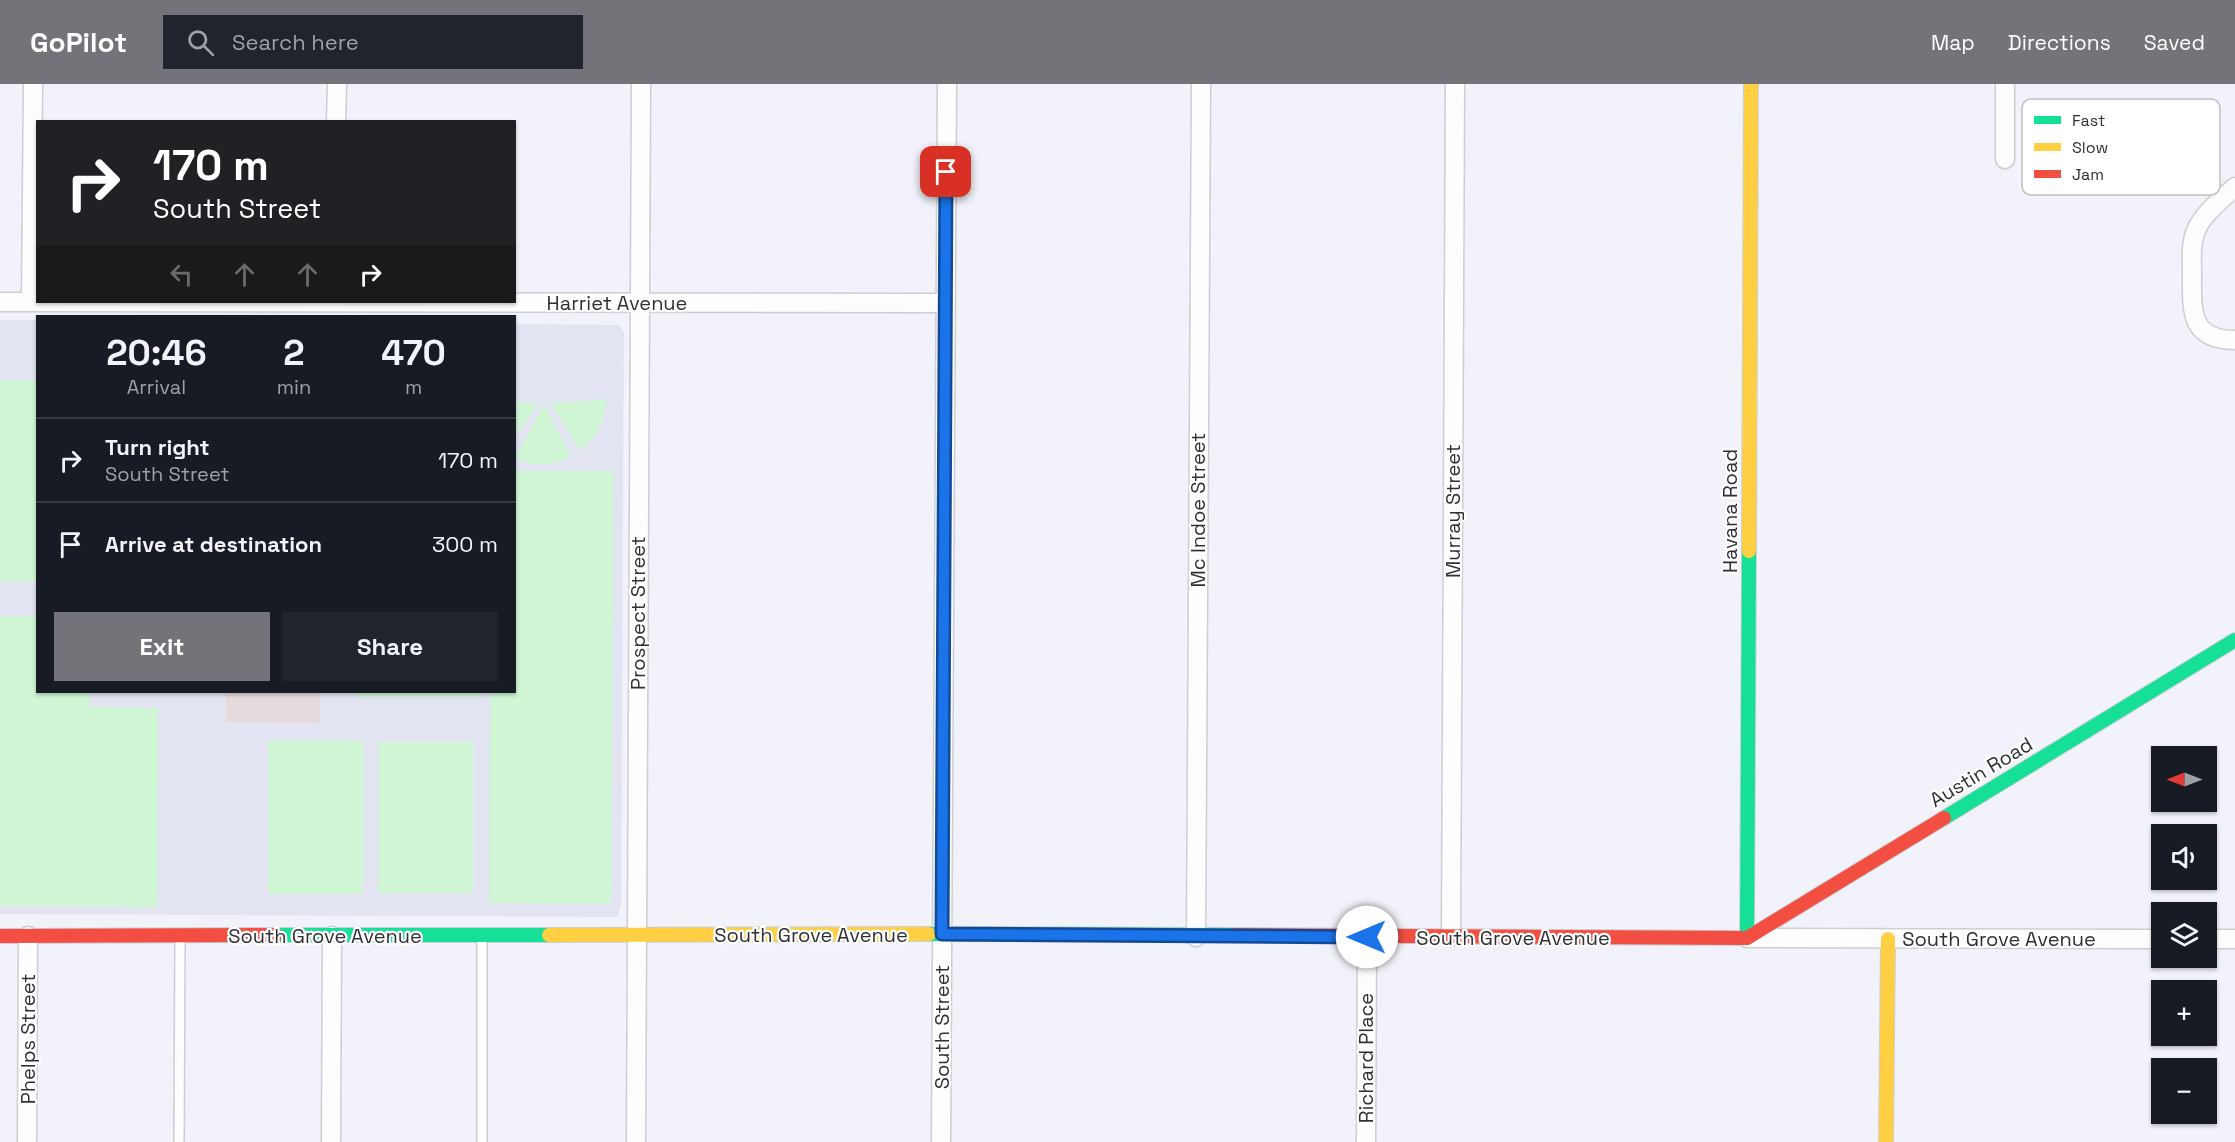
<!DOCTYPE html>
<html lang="en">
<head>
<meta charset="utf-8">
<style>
  body { margin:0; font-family:"Space Grotesk",sans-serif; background:#20242c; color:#f1f3f6; height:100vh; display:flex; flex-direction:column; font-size:22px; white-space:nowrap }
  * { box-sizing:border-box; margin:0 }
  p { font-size:20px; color:#9ea1a6 }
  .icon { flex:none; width:33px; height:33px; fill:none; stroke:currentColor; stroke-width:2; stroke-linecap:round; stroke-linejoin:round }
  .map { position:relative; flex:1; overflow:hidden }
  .panel { position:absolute; left:36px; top:231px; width:480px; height:378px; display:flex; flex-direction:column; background:#171b24; border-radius:0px; box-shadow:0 2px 4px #0004 }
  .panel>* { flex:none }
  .banner { position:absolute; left:36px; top:36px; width:480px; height:183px; border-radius:0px; box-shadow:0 2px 4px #0004; background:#202124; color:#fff; overflow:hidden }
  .needle { width:39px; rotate:270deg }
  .controls { position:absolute; left:2151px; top:662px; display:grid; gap:12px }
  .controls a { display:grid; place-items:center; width:66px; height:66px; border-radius:0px; background:#171b24; box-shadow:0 2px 4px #0004; font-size:30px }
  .pin { position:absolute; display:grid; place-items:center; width:51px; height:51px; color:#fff; margin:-26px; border-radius:12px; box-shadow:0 3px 9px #0006 }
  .me { position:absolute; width:66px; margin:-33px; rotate:270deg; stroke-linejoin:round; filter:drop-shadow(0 0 4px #0008) }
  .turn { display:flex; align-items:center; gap:21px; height:126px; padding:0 18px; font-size:27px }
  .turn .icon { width:78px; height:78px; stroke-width:2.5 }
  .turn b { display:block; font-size:42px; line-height:51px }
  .lanes { display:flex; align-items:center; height:57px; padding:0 18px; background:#0003; justify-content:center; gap:30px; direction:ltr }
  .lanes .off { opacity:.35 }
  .eta { display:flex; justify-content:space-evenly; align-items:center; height:102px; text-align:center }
  .eta b { font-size:36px; font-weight:700; line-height:42px }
  .button { display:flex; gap:12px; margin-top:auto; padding:12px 18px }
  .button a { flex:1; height:69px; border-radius:0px; background:#73747a; color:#fff; font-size:24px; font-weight:700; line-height:69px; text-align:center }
  .button a+a { background:#20242c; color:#f1f3f6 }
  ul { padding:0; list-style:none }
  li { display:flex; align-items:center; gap:18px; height:84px; padding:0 18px; border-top:2px solid #363941 }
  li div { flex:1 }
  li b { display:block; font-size:22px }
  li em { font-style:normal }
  header { display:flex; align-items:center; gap:36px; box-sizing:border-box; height:84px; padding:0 30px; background:#73747a; color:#fff }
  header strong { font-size:28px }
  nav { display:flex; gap:33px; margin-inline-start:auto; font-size:21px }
  .search { width:420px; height:54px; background:#20242c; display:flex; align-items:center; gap:15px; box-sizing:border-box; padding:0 21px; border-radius:0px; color:#9ea1a6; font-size:22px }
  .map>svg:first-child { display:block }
</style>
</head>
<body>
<header>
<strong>GoPilot</strong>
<div class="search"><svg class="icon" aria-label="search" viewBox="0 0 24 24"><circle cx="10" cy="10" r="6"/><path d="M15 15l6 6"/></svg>Search here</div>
<nav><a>Map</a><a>Directions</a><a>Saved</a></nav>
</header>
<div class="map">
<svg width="2235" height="1058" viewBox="0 0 2235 1058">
  <rect width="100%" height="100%" fill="#f2f3fa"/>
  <!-- built -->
  <path fill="#e2e4f1" d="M0 236H37L38 608H514L515 240 619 241 624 249 621 822 617 833 0 830Z"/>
  <!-- green -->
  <path fill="#d0f6d6" d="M37 296V497H0V297Z
    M607 315C604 338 598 352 580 367L551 319Z
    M515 317 538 320 515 353 514 317Z
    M544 320 571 373C550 383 537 383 515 374Z
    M515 387H614L611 820 489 819 490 608H514Z
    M0 532H37L38 608H90V623L158 624 157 823 0 822Z
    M355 608H481V613H355Z
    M268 657H363V810H268Z
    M378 658H473V809H378Z"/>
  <!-- building -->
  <path fill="#e6dbdc" d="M226 608H320V639L226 638Z"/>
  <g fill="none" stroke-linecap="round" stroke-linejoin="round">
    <!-- lane casing -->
    <g stroke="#cdced3" stroke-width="12">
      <path id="lane" d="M482 853V1058
        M179 1058 180 854"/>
    </g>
    <!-- street casing -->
    <g stroke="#cdced3" stroke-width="21">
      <path id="street" d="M336 38 337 0
        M2005 75V0
        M2235 103C2222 115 2205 128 2197 144 2190 159 2192 175 2192 190 2192 226 2189 256 2235 256
        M0 218 946 219
        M31 218 33 0
        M1196 853 1201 0
        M1451 853 1455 0
        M1747 854 2162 855
        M2206 855H2235
        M27 1058 28 852
        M331 1058 332 852
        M636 1058 641 0
        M941 1058 947 0
        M1366 1058 1367 853"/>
    </g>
    <!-- fast casing -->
    <g stroke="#cdced3" stroke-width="16">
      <path id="fast" d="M1944 734 2235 556
        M929 850 1235 851
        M276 851H549
        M1747 854 1749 467"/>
    </g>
    <!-- slow casing -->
    <g stroke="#cdced3" stroke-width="16">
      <path id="slow" d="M1749 467 1751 0
        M549 851 929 850
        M1886 1058 1888 855"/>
    </g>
    <!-- jam casing -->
    <g stroke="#cdced3" stroke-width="16">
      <path id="jam" d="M1235 851 1747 854
        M0 852 276 851
        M1747 854 1944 734"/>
    </g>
    <!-- lane -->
    <use href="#lane" stroke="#fdfdfe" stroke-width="9"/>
    <!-- street -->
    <use href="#street" stroke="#fdfdfe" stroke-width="18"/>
    <!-- fast -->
    <use href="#fast" stroke="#16e098" stroke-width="14"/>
    <!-- slow -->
    <use href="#slow" stroke="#ffcf43" stroke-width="14"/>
    <!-- jam -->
    <use href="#jam" stroke="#f24e42" stroke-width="14"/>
  </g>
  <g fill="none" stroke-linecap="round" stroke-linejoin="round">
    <!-- route casing -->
    <g stroke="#114b97" stroke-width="15">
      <path id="route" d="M946 88 942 850 1367 853"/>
    </g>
    <!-- route -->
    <use href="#route" stroke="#1a73e8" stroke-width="10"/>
  </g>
  <g text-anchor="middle" stroke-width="4.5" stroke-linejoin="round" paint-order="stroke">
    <!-- street labels -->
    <g font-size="20" fill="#2f3035" stroke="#fff">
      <text x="617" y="226">Harriet Avenue</text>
      <text transform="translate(1198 426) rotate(-90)" y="7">Mc Indoe Street</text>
      <text transform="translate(1453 427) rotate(-90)" y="7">Murray Street</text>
      <text transform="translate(1730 427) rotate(-90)" y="7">Havana Road</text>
      <text transform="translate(638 529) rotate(-90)" y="7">Prospect Street</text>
      <text transform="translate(1981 688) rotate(-31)" y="7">Austin Road</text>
      <text x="811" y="858">South Grove Avenue</text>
      <text x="325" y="859">South Grove Avenue</text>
      <text x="1513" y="861">South Grove Avenue</text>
      <text x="1999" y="862">South Grove Avenue</text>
      <text transform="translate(942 943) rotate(-90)" y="7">South Street</text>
      <text transform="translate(28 955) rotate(-90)" y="7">Phelps Street</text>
      <text transform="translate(1366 974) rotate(-90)" y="7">Richard Place</text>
    </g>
  </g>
  <!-- legend -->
  <rect x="2022" y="15" width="198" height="96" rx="9" fill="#fff" stroke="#c1c1c2" stroke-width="1.5"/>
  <rect x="2034" y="32" width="27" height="8" fill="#16e098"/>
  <rect x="2034" y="59" width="27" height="8" fill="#ffcf43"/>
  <rect x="2034" y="86" width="27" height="8" fill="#f24e42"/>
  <g font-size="16" fill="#2f3035">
    <text x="2072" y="42">Fast</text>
    <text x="2072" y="69">Slow</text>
    <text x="2072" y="96">Jam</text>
  </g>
</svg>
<div class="controls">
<a><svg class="needle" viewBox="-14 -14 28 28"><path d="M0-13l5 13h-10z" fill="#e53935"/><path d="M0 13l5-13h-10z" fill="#9ea1a6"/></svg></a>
<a><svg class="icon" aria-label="sound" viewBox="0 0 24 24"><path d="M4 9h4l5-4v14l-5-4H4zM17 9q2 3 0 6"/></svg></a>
<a><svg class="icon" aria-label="layers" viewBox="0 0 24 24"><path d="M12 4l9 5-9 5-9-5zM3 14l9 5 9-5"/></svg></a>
<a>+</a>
<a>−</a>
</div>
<div class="pin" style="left:946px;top:88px;background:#d93025"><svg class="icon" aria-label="arrive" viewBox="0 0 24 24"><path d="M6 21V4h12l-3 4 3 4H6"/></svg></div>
<svg class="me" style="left:1367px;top:853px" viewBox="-20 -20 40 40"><circle r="19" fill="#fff"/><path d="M0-13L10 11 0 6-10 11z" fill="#1a73e8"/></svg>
<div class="banner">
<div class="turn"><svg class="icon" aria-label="right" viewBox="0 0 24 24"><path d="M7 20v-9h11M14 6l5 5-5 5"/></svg><div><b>170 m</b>South Street</div></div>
<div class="lanes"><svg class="icon off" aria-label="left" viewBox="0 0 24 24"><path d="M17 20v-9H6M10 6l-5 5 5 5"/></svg><svg class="icon off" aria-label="ahead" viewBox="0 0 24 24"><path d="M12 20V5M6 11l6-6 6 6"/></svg><svg class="icon off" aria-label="ahead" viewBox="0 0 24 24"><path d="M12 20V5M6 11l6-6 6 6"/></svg><svg class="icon" aria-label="right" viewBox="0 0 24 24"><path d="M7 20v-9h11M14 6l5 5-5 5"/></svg></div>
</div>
<section class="panel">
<div class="eta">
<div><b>20:46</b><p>Arrival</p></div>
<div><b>2</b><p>min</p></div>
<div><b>470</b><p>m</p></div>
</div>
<ul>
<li><svg class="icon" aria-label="right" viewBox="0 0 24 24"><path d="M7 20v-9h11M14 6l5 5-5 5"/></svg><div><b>Turn right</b><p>South Street</p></div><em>170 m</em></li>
<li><svg class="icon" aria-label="arrive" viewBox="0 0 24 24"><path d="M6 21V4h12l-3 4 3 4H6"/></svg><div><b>Arrive at destination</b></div><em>300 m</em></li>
</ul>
<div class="button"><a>Exit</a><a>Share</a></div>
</section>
</div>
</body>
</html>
